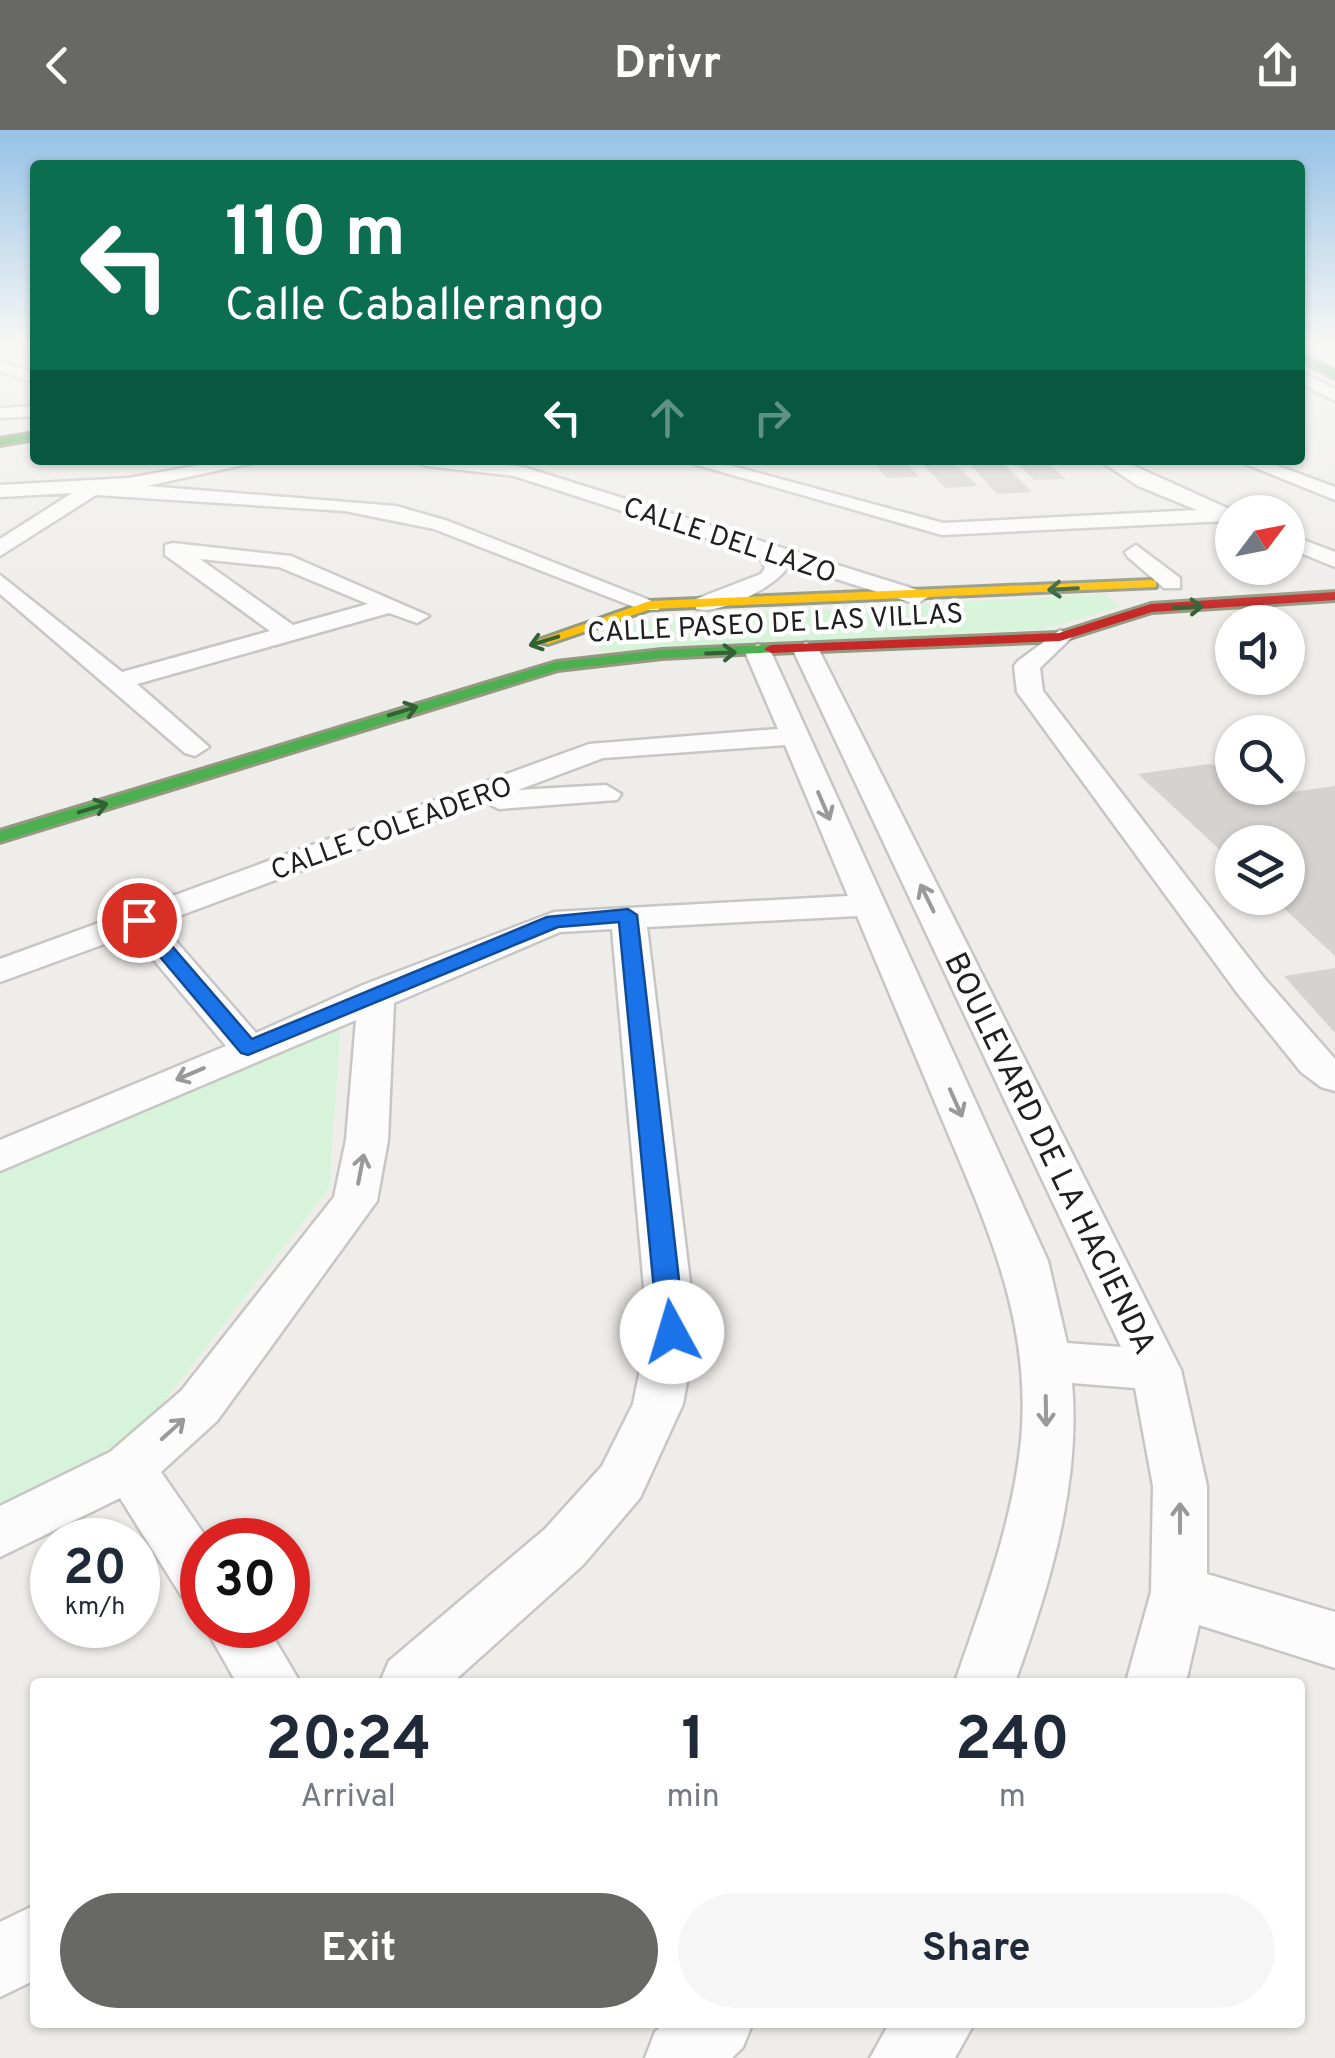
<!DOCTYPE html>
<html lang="en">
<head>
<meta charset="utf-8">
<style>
  body { margin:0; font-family:Overpass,sans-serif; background:#f6f6f7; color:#1f2937; height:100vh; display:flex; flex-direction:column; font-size:38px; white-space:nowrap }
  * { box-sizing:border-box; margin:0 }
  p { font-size:32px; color:#747a83 }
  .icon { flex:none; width:55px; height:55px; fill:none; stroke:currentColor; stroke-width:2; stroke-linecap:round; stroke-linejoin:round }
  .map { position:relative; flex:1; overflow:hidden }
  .details { position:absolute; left:30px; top:1548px; width:1275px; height:350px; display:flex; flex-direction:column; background:#fff; border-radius:10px; box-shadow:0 2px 8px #0004 }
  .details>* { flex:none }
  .guide { position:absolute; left:30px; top:30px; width:1275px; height:305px; border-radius:10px; box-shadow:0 2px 8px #0004; background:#0b6e4f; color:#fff; overflow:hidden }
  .needle { width:65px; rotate:58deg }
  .tools { position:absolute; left:1215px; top:365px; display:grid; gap:20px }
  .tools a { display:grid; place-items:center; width:90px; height:90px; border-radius:50%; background:#fff; box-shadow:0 2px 8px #0004; font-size:50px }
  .speed { position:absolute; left:30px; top:1388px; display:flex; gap:20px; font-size:50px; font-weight:700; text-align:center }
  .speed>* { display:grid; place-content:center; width:130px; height:130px; border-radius:50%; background:#fff; box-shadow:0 2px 8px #0004; line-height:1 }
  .speed small { font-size:25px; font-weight:400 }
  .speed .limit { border:15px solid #d22; background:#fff; color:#111 }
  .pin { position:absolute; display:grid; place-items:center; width:85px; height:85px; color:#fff; margin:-42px; border:5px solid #fff; border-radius:50%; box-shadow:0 2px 10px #0007 }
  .me { position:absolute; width:110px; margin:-55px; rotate:354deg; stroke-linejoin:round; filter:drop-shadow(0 0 8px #0008) }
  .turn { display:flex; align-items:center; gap:35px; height:210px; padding:0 30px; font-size:45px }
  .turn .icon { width:130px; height:130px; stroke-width:2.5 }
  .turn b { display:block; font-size:70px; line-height:85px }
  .lanes { display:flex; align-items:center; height:95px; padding:0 30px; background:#0003; justify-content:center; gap:50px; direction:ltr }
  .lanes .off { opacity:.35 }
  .eta { display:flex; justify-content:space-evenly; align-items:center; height:170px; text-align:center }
  .eta b { font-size:60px; font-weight:700; line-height:70px }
  .cta { display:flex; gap:20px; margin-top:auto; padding:20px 30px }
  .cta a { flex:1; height:115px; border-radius:60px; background:#686866; color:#fff; font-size:40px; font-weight:700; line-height:115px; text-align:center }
  .cta a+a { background:#f6f6f7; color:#1f2937 }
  header { display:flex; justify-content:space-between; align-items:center; height:130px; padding:0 30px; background:#686866; color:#fff; font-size:45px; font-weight:700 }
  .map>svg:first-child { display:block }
</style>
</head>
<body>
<header><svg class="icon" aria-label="back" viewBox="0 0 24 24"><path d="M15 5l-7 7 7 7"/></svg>Drivr<svg class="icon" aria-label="share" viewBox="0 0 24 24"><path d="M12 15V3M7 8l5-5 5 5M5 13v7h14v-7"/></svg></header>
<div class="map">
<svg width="1335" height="1928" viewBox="0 0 1335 1928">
  <rect width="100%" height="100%" fill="#eeede9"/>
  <!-- park -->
  <path fill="#d7f4da" d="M1104 464 1120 477 1043 499 603 522 593 511 595 504 611 497 679 487Z
    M341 892 329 1058 135 1309 0 1387V1039Z"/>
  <!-- building -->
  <path fill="#d5d3d0" d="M872 330H904L919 347 887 348Z
    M919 330H951L978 356 945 358Z
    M966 330H1000L1032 362 997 364Z
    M1014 330H1045L1066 349 1034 350Z
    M1209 634 1232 639V658H1286L1292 662 1335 656V826L1273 768H1288V712H1232V731L1138 644Z
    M1335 838V903L1284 846Z"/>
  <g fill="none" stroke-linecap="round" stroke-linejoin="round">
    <!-- street casing -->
    <g stroke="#c7c6c5" stroke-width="5">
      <path id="street" d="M0 231 35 243V253L0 241Z
        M1300 241 1335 259V271L1300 253Z
        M35 276V286L0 288V278Z
        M227 330H266L147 356 396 376 448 391 662 475 658 480H642L434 399 345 381 96 365 0 426V409L72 363 0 367V355L129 348Z
        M417 330H473L523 337 924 462 928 467 916 474 785 433 787 438C775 457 719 485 696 479V469L761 444 765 438 759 425 514 346 426 336Z
        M680 330H710L943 393 1197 380 1138 356 1099 330H1121L1236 382 1227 391 942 405Z
        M1236 330H1262L1335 357V370Z
        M1288 404 1335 422V437L1288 418Z
        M173 413 291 426 429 486 417 493 389 483 137 554 209 617 195 626 185 623 0 464V445L122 542 270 501 165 425V415ZM200 429 279 437 368 474 293 495Z
        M1136 415 1180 448V458H1164L1128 427 1125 422Z
        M1060 500 1072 507 1040 538 1043 561 1264 848 1335 929V961L1321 957 1301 942 1238 864 1017 562 1014 536 1018 531Z
        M806 512 819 520 1181 1240 1207 1356V1444L1335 1482V1538L1199 1495 1186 1552H1126L1151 1462 1153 1356 1135 1258 1072 1253C1081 1354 1049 1458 1015 1552H955C982 1473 1012 1396 1021 1311 1032 1192 987 1096 942 989 914 921 885 854 857 786L647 797 696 1202 683 1274 640 1368 583 1435 453 1552H380L389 1531 545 1399 602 1336 633 1274 648 1202 612 799 560 802 394 873 388 1010 377 1071 217 1291 161 1342 208 1410H202V1475L182 1467 120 1368 0 1427V1376L110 1322 181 1261 334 1067 346 1010 356 890 0 1041V1010L226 916 132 804 0 852V829L589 614 778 599 745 522 758 514 771 522 1048 1131 1067 1213 1121 1217 793 520ZM785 615 848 766 554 782 363 855 256 903 160 793 485 672 499 679 617 670 621 664 606 655 518 660 603 628Z
        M204 1495H266L300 1552H236Z
        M35 1775V1850L0 1867V1792Z
        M666 1892H753L743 1917 732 1928H645L655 1902Z
        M890 1892H975L955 1928H870Z"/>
    </g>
    <!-- fast casing -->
    <g stroke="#949980" stroke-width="6">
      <path id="fast" d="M1300 224 1335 241V248L1300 230Z
        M35 303V309L0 315V309Z
        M771 515 776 516V522L662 528 558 540 0 712V701L556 532 662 520Z"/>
    </g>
    <!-- slow casing -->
    <g stroke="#949980" stroke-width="6">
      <path id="slow" d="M1151 450 1156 451V457L651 479 548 514 536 511 650 471Z"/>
    </g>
    <!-- jam casing -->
    <g stroke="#949980" stroke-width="6">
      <path id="jam" d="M1335 462V470L1152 482 1060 511 771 523 764 519 771 515 1059 503 1151 474Z"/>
    </g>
    <!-- street -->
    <use href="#street" fill="#fcfcfc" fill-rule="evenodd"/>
    <!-- fast -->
    <use href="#fast" fill="#4caf50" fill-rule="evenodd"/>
    <!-- slow -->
    <use href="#slow" fill="#ffc107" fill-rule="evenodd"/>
    <!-- jam -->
    <use href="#jam" fill="#c62828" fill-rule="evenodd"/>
  </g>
  <!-- one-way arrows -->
  <defs><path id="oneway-shaft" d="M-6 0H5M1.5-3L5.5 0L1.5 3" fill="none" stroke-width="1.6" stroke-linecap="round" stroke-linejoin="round" transform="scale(2.5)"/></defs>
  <g stroke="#346036">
    <use href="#oneway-shaft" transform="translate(1063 459) rotate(177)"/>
    <use href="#oneway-shaft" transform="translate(1188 477) rotate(-2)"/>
    <use href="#oneway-shaft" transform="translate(544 511) rotate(163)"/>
    <use href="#oneway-shaft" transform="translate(721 523) rotate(-2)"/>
    <use href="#oneway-shaft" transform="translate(403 581) rotate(-17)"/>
    <use href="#oneway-shaft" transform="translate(93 678) rotate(-17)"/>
  </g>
  <g stroke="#999">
    <use href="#oneway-shaft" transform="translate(824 676) rotate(67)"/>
    <use href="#oneway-shaft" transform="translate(927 768) rotate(-116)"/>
    <use href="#oneway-shaft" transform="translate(190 944) rotate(157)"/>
    <use href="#oneway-shaft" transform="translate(956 973) rotate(66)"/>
    <use href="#oneway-shaft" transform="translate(361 1039) rotate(-79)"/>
    <use href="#oneway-shaft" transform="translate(1046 1281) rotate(89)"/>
    <use href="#oneway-shaft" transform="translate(173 1299) rotate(-42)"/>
    <use href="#oneway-shaft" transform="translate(1180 1388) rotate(-90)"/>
  </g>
  <!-- sky -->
  <linearGradient id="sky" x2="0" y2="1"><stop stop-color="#96c2e6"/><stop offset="0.44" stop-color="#f7f7f5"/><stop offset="1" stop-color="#f7f7f5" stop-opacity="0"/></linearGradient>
  <rect width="1335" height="484" fill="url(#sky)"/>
  <!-- route -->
  <path fill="#1a73e8" stroke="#114b97" stroke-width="2.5" d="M628 779 637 785 685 1202 672 1213 658 1202 619 792 558 797 248 925 241 923 129 790 146 786 252 909 547 787Z"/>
  <g text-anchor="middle" stroke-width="9" stroke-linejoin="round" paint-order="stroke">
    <!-- far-street labels -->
    <g font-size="28" fill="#202020" stroke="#fff">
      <text transform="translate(730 409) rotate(18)" y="10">CALLE DEL LAZO</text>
      <text transform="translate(775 492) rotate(-3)" y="10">CALLE PASEO DE LAS VILLAS</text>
      <text transform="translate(391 697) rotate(-20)" y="10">CALLE COLEADERO</text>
    </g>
    <!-- street labels -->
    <g font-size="32" fill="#202020" stroke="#fff">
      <text transform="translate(1051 1023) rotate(64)" y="11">BOULEVARD DE LA HACIENDA</text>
    </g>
  </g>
</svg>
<div class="tools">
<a><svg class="needle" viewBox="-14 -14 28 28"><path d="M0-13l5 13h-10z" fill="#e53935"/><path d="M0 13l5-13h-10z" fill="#747a83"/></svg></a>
<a><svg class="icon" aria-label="sound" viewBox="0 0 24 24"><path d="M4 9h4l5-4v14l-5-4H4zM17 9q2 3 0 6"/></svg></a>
<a><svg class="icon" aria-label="search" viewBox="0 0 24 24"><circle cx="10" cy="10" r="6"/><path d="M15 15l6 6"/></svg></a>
<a><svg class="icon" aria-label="layers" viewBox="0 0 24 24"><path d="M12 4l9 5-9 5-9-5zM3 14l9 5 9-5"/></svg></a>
</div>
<div class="speed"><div>20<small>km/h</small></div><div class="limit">30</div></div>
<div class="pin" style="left:139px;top:790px;background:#d93025"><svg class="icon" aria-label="arrive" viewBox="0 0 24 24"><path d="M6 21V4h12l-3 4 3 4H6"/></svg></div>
<svg class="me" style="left:672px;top:1202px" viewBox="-20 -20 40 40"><circle r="19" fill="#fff"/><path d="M0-13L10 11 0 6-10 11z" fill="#1a73e8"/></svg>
<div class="guide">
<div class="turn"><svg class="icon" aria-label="left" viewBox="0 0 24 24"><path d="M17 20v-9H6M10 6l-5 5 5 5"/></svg><div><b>110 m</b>Calle Caballerango</div></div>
<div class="lanes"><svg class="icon" aria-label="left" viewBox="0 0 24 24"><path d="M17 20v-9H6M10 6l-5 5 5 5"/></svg><svg class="icon off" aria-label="ahead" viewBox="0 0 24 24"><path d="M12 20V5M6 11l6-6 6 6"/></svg><svg class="icon off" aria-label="right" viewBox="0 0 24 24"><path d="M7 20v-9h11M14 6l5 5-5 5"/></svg></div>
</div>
<section class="details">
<div class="eta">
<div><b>20:24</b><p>Arrival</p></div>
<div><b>1</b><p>min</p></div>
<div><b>240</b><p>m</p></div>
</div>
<div class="cta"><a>Exit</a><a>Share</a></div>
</section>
</div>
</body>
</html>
